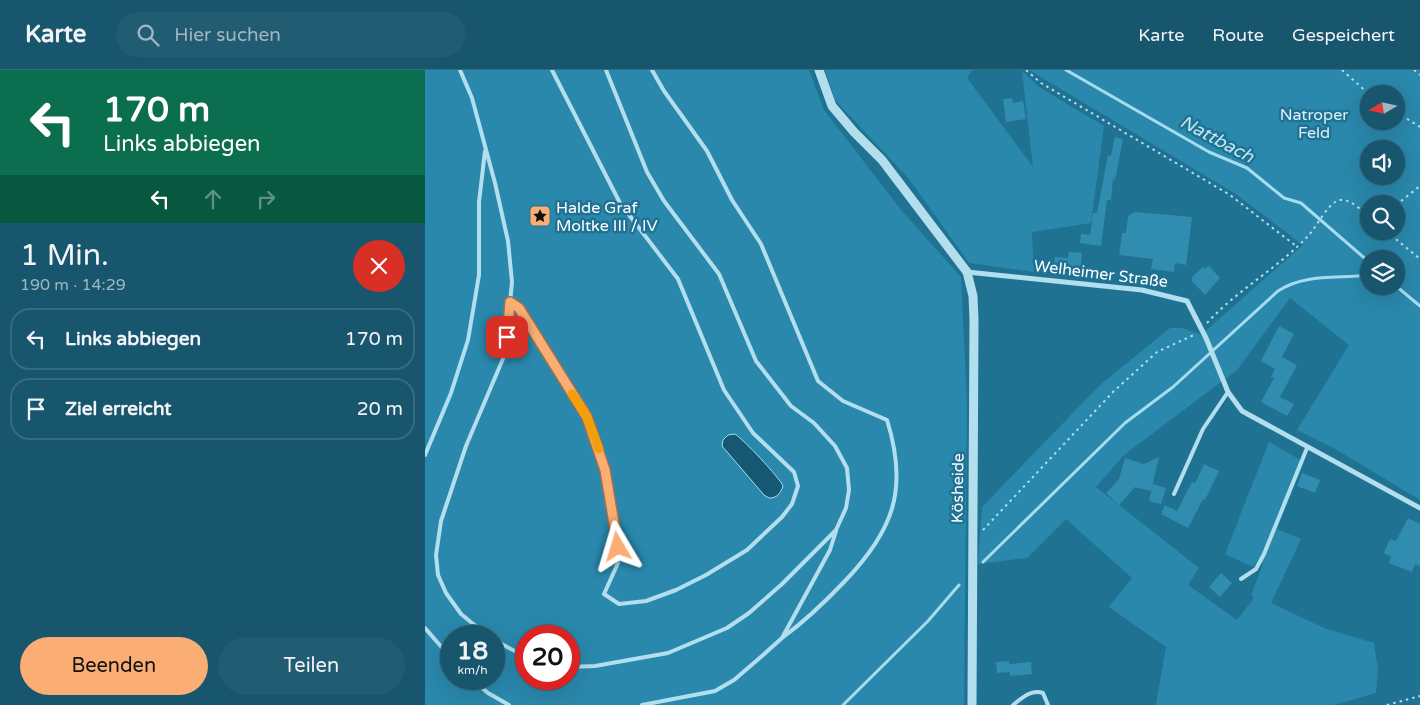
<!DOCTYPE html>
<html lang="de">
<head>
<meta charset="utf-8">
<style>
  body { margin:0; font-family:"Varela Round",sans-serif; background:#215c73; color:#f1f3f6; height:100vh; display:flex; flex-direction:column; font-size:19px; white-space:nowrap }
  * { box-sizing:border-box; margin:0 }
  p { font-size:16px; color:#9fb7c2 }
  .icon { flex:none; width:28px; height:28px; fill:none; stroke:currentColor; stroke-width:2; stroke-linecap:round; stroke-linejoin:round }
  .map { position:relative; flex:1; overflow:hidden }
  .panel { display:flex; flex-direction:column; background:#18566e; width:425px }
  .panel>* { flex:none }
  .guide { background:#0b6e4f; color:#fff; overflow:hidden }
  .needle { width:32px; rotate:261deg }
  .fabs { position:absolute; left:935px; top:15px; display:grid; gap:10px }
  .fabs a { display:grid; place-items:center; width:45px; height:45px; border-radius:50%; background:#18566e; box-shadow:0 5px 20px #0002,0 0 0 1px #366c81; font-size:25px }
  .speed { position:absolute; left:15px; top:555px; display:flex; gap:10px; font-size:25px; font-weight:700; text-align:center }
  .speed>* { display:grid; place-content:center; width:65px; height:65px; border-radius:50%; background:#18566e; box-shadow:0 5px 20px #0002,0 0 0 1px #366c81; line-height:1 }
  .speed small { font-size:12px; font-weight:400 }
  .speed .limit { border:8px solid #d22; background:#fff; color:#111 }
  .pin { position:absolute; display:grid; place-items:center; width:42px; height:42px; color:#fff; margin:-21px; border-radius:10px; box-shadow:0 2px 8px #0006 }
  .me { position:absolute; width:55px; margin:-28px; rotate:353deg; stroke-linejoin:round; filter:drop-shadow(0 0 4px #0008) }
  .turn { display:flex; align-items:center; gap:18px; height:105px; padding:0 20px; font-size:22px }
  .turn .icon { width:65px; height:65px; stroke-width:2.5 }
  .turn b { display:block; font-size:35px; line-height:42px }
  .lanes { display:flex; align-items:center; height:48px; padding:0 20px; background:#0003; justify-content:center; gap:25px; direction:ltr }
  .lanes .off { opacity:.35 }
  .round { display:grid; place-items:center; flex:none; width:52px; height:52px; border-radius:26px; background:#215c73 }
  .overview { display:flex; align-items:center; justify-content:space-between; height:85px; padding:0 20px }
  h1 { font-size:30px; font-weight:600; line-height:38px }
  .primary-button { display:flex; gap:10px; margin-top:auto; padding:10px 20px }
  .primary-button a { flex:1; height:58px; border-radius:30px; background:#fbae73; color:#111; font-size:20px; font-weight:600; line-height:58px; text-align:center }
  .primary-button a+a { background:#215c73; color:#f1f3f6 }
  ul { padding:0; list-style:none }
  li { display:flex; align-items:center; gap:15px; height:62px; margin:0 10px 8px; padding:0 10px; border:2px solid #366c81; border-radius:20px }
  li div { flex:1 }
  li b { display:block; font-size:19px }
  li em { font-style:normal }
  header { display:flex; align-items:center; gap:30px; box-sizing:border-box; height:70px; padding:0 25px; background:#18566e; border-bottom:1px solid #366c81 }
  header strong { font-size:24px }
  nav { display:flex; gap:28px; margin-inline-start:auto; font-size:18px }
  .search { width:350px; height:45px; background:#215c73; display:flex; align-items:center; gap:12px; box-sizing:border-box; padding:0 18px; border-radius:28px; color:#9fb7c2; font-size:19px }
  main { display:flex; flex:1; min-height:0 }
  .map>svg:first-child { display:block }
</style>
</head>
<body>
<header>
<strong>Karte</strong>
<div class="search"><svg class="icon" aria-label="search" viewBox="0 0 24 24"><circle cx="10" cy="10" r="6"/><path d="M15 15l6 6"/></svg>Hier suchen</div>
<nav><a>Karte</a><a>Route</a><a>Gespeichert</a></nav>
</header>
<main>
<section class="panel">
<div class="guide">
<div class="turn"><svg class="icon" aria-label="left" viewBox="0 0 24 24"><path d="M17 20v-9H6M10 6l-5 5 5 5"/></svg><div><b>170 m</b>Links abbiegen</div></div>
<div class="lanes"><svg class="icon" aria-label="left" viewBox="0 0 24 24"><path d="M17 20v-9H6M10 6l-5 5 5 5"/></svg><svg class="icon off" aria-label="ahead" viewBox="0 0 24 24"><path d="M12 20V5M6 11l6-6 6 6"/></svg><svg class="icon off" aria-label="right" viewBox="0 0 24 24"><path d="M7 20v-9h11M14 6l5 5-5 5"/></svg></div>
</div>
<div class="overview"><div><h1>1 Min.</h1><p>190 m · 14:29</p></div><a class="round" style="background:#d93025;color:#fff"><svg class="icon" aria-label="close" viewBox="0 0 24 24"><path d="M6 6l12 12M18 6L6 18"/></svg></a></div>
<ul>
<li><svg class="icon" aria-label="left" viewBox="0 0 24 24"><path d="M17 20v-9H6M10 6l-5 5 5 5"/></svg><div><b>Links abbiegen</b></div><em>170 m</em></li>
<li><svg class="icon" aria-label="arrive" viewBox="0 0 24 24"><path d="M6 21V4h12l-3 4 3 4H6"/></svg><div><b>Ziel erreicht</b></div><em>20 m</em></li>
</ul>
<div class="primary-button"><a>Beenden</a><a>Teilen</a></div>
</section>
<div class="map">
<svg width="995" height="635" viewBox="0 0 995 635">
  <rect width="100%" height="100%" fill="#207293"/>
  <!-- green -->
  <path fill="#2988ac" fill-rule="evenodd" d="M0 0H384L399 40 477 141 536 207 542 334 539 635H0ZM26 566H69V609H26ZM101 566H144V609H101Z
    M400 0H547L542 8 608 97 597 1 614 17 679 56 666 153 607 162 609 202 544 193 484 109 410 30Z
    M604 0H995V430L912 380 872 360 924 275 865 228 812 300 699 385 671 417 774 498 763 515 812 550 829 528 826 525 838 494 833 491 828 497 800 484 844 372 879 392 852 459 876 469 846 533 899 558 949 573 953 600 951 623 909 635H731L741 577 684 537 707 508 641 449 602 488 553 494 557 437 676 314 745 258H757L776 265 878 175 811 124ZM944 24H971V51H944ZM944 79H971V106H944ZM944 134H971V161H944ZM944 189H971V216H944Z"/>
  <!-- water -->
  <path fill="#165772" stroke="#a6dcef" d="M310 364C318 369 355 408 358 416 355 424 352 428 344 428L339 425 297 376 298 370 303 365Z"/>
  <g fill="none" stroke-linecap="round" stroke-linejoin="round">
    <!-- stream -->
    <path stroke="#a6dcef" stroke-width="3" d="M641 0 784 82 822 98 859 128 876 133 944 192
      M971 216 995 236
      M558 492 700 353 748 317 853 221C880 203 913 209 944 205
      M418 635 503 551 534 515"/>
  </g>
  <!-- building -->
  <path fill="#308db0" d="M587 28 588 33 598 31 601 49 581 52 578 29Z
    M690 67 698 69 690 110 688 109 686 130H682L676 176 655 173 656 164 665 165 668 143H672L683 85 686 86Z
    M710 142 767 147 761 195 750 193 749 202 726 199 728 189 694 185 697 163H701L703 146Z
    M644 182 657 183 655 204 629 201 630 187 643 188Z
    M784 196 795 208 780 225 767 211V207L778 197 780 199Z
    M854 256 869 264 857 287 872 295 855 327 869 334 862 346 836 332 849 308 846 307 850 299 836 291Z
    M734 387 726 421 710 417 694 435 681 423 694 409 700 388 719 394Z
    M779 394 794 401 780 430 778 429 763 458 736 444 740 435 752 441 767 412 770 413Z
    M877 403 895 410 890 423 872 416Z
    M728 414 741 418 736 434 724 431Z
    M983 448 995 454V496L990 494 987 502 964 493 966 487 959 483 965 469 971 471Z
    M796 503 807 513 795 527 784 517Z
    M584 591V594L606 592 607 604 585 606V602L572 603 571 592Z"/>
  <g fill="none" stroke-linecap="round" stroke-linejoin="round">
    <!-- path -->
    <path stroke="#b2deee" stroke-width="2" stroke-dasharray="2.5 4" stroke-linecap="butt" d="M601 0 616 13 805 125 871 176
      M917 0 944 24
      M989 0 995 5
      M971 42 995 57
      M971 135 995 116
      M961 161 995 189
      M782 253C812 220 852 199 883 166 891 158 904 131 915 130 926 129 936 140 944 147
      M558 460 688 322 732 282 771 264
      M962 635 995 626"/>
    <!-- service -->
    <path stroke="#b2deee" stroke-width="4" d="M35 0 47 28 70 113 83 171 87 212 80 284 41 376 16 451 11 485 13 505 21 523 36 544 63 566
      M227 0 239 21 282 81 307 130 336 174 393 311 418 331 462 350C484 420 468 461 419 512 399 533 380 551 357 568
      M85 232 94 238 162 347 180 400 188 435 193 493 179 524 194 534 221 531 251 520 281 505 322 480 357 447 367 434 373 416 369 402 328 363 299 320 253 209 195 133 127 0
      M0 385 26 323 43 270 54 205V132L60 81
      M749 424 778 359 803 322
      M816 509 831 499 839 484 882 378
      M0 558 26 588
      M69 570 101 587
      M144 597 170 596 243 583 302 558 324 543 357 514 411 460 421 438 424 420 422 398 410 376 389 353 366 336 331 291 294 204 239 131 222 102 181 0
      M47 609 63 623 84 635
      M217 635 290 621 309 610 337 586 357 568 405 480 411 461
      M588 635C597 628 606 619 618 623L623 635"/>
    <!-- minor -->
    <path stroke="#b2deee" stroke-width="5" d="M542 202 717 220 762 231 781 268 803 322 817 341 995 438"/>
    <!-- tertiary -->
    <path stroke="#b2deee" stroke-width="9" d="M394 0 407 36 429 62 457 90 542 202 548 226 549 250 547 635"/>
  </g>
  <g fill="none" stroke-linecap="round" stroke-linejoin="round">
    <!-- route casing -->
    <g stroke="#a3714b" stroke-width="12">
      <path id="route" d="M82 267 85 232 94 238 162 347 180 400 193 477"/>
    </g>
    <!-- route -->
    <use href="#route" stroke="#fbae73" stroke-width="9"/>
    <!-- slow -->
    <path stroke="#f59e0b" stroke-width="9" d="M147 324 162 347 174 379"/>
  </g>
  <!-- icons -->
  <defs>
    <g id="sight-square" transform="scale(1.125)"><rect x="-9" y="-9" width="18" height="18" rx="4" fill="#fbae73" stroke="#207293"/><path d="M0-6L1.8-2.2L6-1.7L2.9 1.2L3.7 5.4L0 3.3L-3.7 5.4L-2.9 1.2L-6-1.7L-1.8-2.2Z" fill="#111"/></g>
  </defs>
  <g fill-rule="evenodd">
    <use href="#sight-square" x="115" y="146"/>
  </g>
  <g text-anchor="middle" stroke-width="5" stroke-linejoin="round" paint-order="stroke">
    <!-- park labels -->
    <g font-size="16" fill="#d8f1fa" stroke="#207293">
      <text x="889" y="50">Natroper<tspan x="889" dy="18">Feld</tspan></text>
    </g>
    <!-- poi labels -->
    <g font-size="16" fill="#fff" stroke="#207293" text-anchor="start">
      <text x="131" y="143">Halde Graf<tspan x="131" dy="18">Moltke III / IV</tspan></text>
    </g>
    <!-- street labels -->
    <g font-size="16" fill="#fff" stroke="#207293">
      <text transform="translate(676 203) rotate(7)" y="6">Welheimer Straße</text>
      <text transform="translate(532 418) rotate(-89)" y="6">Kösheide</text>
    </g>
    <!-- water labels -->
    <g font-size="18" font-style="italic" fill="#bfe6f4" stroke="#207293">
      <text transform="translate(792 69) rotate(28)" y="6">Nattbach</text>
    </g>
  </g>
</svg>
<div class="fabs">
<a><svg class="needle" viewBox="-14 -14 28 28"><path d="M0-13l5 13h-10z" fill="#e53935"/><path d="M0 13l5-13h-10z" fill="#9fb7c2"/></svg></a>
<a><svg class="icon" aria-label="sound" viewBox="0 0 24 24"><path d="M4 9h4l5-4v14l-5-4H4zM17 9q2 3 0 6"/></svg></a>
<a><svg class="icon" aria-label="search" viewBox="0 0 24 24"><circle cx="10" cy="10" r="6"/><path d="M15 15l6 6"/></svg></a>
<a><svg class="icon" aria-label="layers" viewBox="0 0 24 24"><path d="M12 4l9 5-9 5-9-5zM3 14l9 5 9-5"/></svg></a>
</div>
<div class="speed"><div>18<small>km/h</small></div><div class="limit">20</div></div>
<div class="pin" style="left:82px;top:267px;background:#d93025"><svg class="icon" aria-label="arrive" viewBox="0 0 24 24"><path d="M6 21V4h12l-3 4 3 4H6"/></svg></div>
<svg class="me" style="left:193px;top:477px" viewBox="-20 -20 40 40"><path d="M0-17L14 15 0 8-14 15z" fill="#fbae73" stroke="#fff" stroke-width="4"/></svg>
</div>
</main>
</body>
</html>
